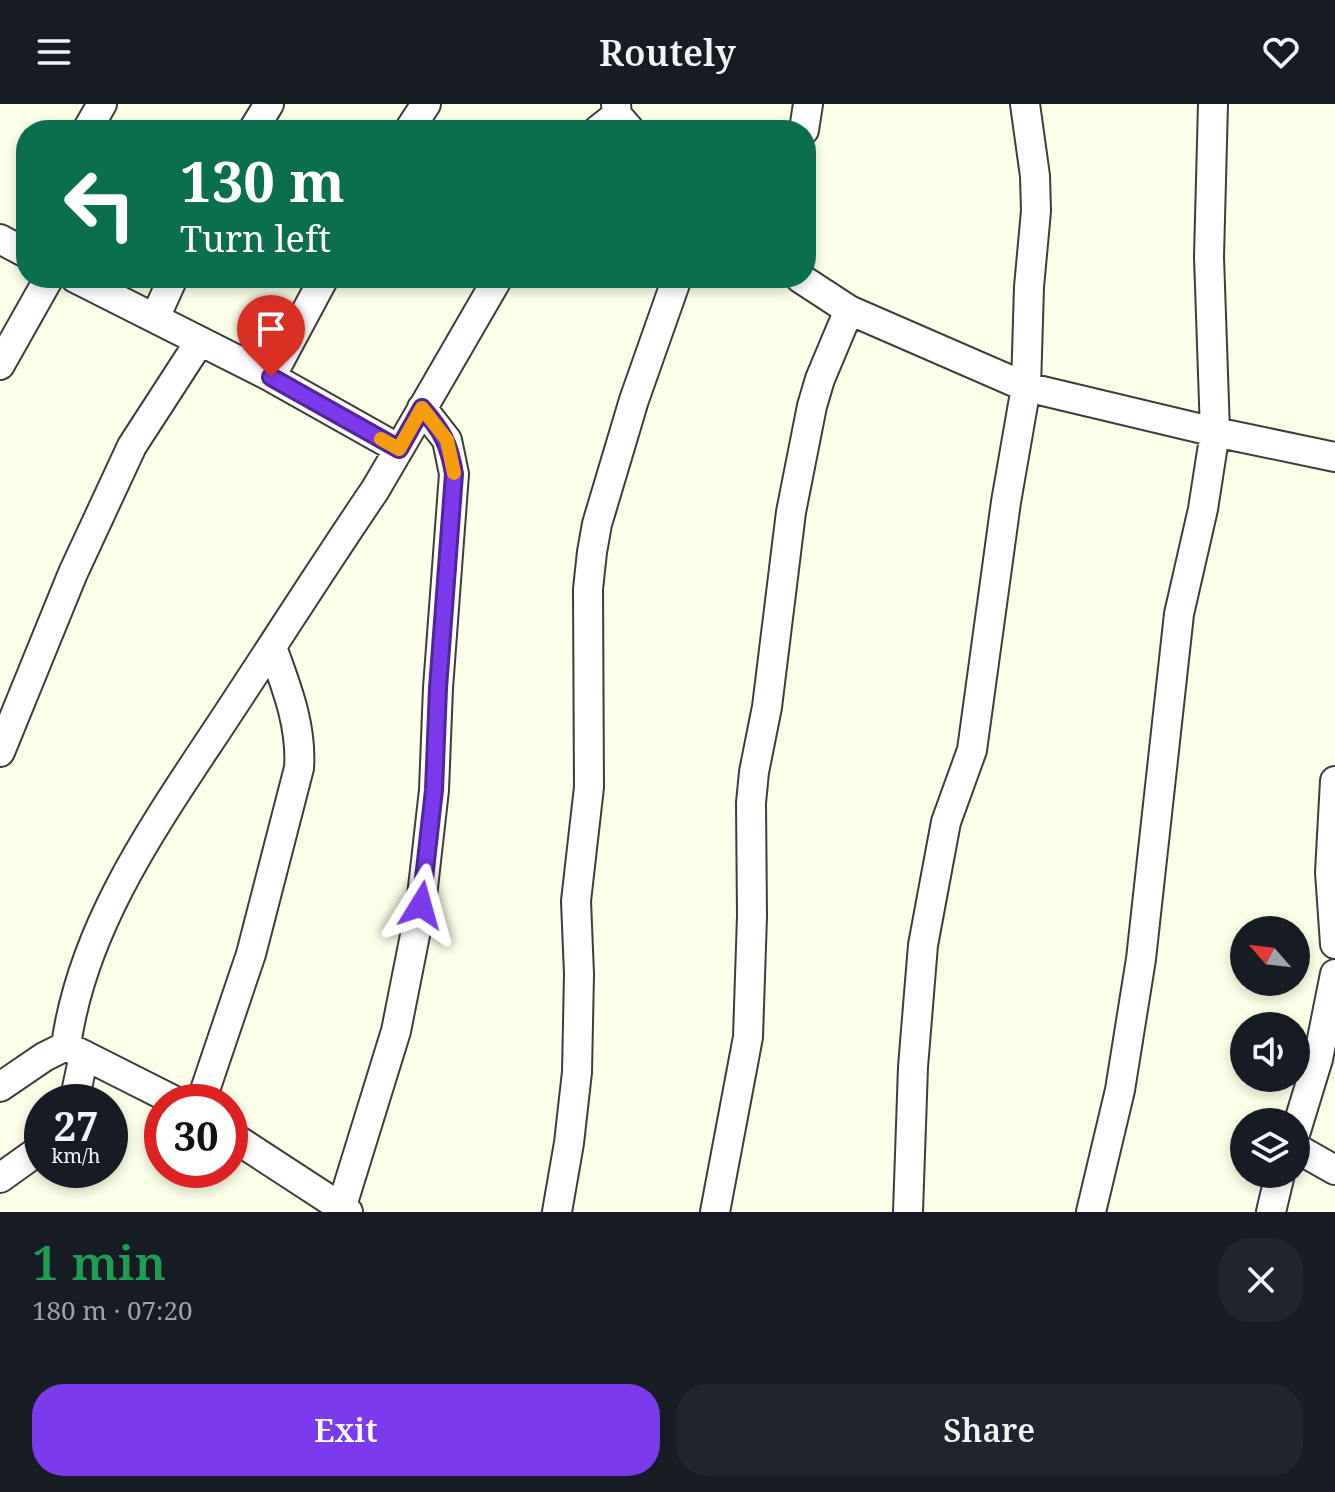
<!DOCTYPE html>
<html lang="en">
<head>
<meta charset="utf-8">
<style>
  body { margin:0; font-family:"Noto Serif",serif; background:#20242c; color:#f1f3f6; height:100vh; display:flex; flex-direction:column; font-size:30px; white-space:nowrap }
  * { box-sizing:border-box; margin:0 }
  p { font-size:26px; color:#9ea1a6 }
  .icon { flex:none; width:44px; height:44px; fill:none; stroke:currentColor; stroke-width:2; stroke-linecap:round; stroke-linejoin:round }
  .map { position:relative; height:1108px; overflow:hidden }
  .details { display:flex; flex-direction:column; background:#171b24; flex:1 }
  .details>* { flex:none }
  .top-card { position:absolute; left:16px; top:16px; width:800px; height:168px; border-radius:32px; box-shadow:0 4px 12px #0003; background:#0b6e4f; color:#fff; overflow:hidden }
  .needle { width:52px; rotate:298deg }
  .fabs { position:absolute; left:1230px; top:812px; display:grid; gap:16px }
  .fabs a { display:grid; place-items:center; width:80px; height:80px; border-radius:50%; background:#171b24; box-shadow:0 4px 12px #0003; font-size:40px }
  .speed { position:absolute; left:24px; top:980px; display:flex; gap:16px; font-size:40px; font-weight:700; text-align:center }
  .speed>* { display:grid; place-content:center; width:104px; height:104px; border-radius:50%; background:#171b24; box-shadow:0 4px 12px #0003; line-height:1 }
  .speed small { font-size:20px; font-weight:400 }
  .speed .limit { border:12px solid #d22; background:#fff; color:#111 }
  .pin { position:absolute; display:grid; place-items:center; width:68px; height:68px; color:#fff; margin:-82px -34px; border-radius:50% 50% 50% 0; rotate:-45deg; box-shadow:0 0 8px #0007 }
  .pin .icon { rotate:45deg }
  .me { position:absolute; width:88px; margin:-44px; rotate:8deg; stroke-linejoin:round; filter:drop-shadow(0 0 6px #0008) }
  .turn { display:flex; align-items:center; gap:28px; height:168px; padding:0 32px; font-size:36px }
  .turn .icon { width:104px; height:104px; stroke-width:2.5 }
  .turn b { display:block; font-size:56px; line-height:68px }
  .round { display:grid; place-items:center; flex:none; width:84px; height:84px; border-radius:32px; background:#20242c }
  .headline { display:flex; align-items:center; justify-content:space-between; height:136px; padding:0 32px }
  h1 { font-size:48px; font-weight:600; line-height:60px; color:#1e9e55 }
  .button { display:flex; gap:16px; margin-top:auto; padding:16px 32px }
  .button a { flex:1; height:92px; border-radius:32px; background:#7c3aed; color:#fff; font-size:32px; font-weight:600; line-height:92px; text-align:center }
  .button a+a { background:#20242c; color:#f1f3f6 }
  header { display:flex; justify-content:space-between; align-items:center; height:104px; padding:0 32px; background:#171b24; font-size:36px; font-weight:600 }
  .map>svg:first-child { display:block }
</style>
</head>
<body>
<header><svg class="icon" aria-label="menu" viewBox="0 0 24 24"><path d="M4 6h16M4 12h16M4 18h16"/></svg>Routely<svg class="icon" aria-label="heart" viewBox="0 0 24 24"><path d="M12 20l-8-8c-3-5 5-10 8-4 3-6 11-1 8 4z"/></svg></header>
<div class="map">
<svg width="1335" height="1108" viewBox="0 0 1335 1108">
  <rect width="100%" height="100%" fill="#fbffe8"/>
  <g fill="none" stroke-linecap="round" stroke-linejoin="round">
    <!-- minor casing -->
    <g stroke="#3d3d3d" stroke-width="32">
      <path id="minor" d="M616 0 617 11 630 26
        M87 26 102 0
        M253 26 269 0
        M409 26 426 0
        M598 26 617 11
        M804 26 808 0
        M0 135 26 149
        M75 174 271 273 399 345 498 174
        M800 174 849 206 1026 283 1215 328 1335 353
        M155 214 173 174
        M0 261 49 174
        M271 273 324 174
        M0 648 73 469 132 342 200 237
        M1335 677 1330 768 1335 840
        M66 942C83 816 163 709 231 605 279 532 326 458 375 386L399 345
        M66 942 177 998
        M0 983 44 953 66 942
        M74 998 84 951
        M201 998 251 850 299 664C302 621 286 582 272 543
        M1296 1027 1318 955 1335 870
        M230 1031 348 1108
        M1296 1044 1335 1066
        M0 1074 42 1044
        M341 1105 396 927 421 801 434 686 438 584 454 370 447 336 422 304
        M557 1108 569 1039 577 968 579 870 576 797 589 683 588 485 592 448 597 420 634 296 677 174
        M715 1108 748 933 752 812 751 699 754 668 767 603 791 408 812 302 820 275 849 206
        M908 1108 913 963 923 841 946 718 972 646 1006 398 1026 283 1029 183 1036 107 1035 72 1025 0
        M1091 1108 1120 986 1141 855 1179 510 1203 405 1215 328 1209 153 1213 0
        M1271 1108 1280 1070"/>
    </g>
    <!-- minor -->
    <use href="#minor" stroke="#fff" stroke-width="28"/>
  </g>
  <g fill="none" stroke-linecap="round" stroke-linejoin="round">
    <!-- route casing -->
    <g stroke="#51269a" stroke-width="20">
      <path id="route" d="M271 273 399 345 422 304C442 327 449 339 454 370L438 584 434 686 421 801"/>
    </g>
    <!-- route -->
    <use href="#route" stroke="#7c3aed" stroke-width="14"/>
    <!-- slow -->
    <path stroke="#f59e0b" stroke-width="14" d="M381 335 399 345 422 304 447 336 454 369"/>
  </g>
</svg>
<div class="fabs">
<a><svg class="needle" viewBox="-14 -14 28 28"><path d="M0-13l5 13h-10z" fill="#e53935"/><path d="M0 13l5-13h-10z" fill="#9ea1a6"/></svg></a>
<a><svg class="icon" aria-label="sound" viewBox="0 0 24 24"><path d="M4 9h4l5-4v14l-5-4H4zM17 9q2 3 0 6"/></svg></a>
<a><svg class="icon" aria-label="layers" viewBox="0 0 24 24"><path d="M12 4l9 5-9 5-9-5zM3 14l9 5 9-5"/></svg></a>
</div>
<div class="speed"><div>27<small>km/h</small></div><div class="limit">30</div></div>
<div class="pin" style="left:271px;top:273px;background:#d93025"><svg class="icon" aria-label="arrive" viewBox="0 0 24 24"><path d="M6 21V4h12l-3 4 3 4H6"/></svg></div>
<svg class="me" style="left:421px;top:801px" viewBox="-20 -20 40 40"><path d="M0-17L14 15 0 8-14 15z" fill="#7c3aed" stroke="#fff" stroke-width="4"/></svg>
<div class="top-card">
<div class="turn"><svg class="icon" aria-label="left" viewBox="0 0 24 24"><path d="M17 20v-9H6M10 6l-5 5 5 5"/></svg><div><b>130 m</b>Turn left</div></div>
</div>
</div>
<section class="details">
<div class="headline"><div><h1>1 min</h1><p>180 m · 07:20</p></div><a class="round"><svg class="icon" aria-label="close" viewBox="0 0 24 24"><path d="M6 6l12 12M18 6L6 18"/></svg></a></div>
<div class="button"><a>Exit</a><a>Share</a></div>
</section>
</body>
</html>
